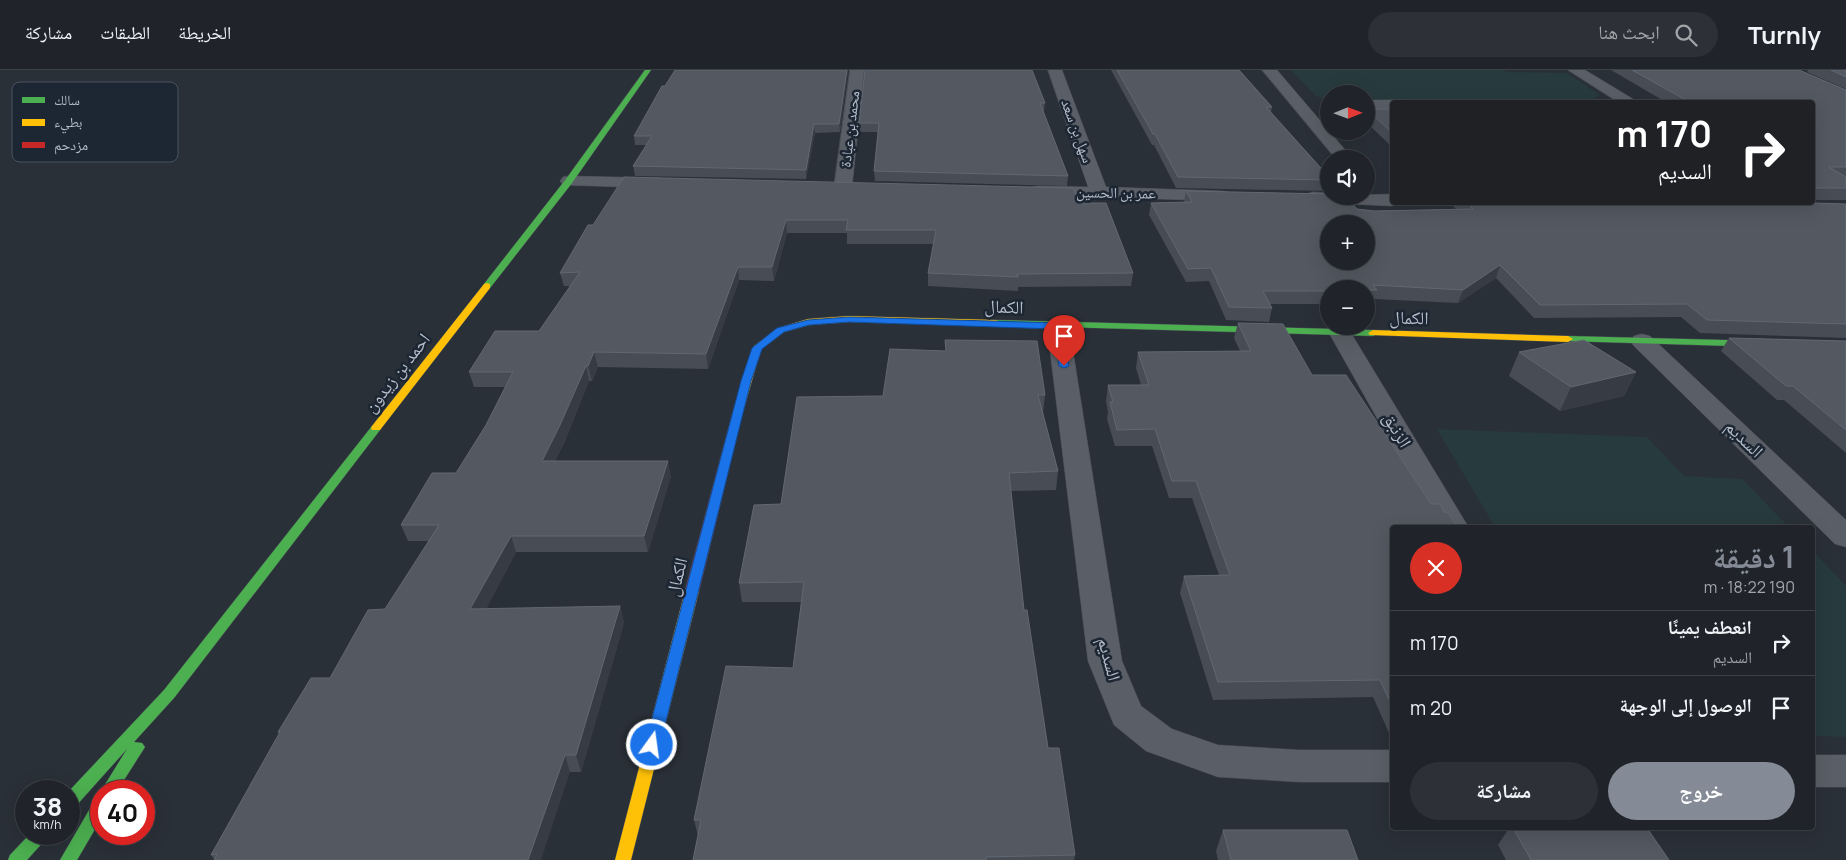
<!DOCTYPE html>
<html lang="ar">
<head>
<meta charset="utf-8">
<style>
  body { margin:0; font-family:Manrope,"Noto Naskh Arabic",sans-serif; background:#2d3036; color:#f1f3f6; direction:rtl; height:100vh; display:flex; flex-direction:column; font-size:19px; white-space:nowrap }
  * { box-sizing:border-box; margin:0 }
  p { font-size:16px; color:#a2a4a8 }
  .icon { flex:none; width:28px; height:28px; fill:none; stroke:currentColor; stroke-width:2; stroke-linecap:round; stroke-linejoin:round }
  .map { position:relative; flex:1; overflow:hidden; direction:ltr }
  .drawer { position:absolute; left:1390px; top:455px; width:425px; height:305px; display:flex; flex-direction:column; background:#20242a; border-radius:5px; box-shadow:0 5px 20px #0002,0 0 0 1px #3d4147; direction:rtl }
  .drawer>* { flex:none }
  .guide { position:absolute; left:1390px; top:30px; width:425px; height:105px; border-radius:5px; box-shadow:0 5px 20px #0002,0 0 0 1px #3d4147; direction:rtl; background:#202124; color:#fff; overflow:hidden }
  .needle { width:32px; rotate:89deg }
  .controls { position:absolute; left:1320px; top:15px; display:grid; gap:10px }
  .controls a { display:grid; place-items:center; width:55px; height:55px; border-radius:50%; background:#20242a; box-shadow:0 5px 20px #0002,0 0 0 1px #3d4147; font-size:25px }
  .speed { position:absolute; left:15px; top:710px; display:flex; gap:10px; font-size:25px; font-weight:700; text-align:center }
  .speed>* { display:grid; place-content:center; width:65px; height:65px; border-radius:50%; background:#20242a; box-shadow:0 5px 20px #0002,0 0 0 1px #3d4147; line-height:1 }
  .speed small { font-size:12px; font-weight:400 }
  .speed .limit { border:8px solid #d22; background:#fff; color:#111 }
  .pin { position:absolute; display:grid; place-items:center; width:42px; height:42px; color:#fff; margin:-51px -21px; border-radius:50% 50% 50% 0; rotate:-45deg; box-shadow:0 0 5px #0007 }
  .pin .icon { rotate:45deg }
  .me { position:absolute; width:55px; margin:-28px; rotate:14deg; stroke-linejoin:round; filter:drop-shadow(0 0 4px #0008) }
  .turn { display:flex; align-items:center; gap:18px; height:105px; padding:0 20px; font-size:22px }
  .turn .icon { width:65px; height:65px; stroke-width:2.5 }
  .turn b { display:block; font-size:35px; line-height:42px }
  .round { display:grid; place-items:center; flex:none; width:52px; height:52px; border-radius:26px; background:#2d3036 }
  .head { display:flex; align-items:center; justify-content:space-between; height:85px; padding:0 20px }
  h1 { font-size:30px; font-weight:700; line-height:38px; color:#848b96 }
  .action { display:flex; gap:10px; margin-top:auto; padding:10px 20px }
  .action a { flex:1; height:58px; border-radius:30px; background:#848b96; color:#fff; font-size:20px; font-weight:700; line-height:58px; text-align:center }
  .action a+a { background:#2d3036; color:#f1f3f6 }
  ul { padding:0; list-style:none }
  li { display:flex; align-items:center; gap:15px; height:65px; padding:0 20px; border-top:1px solid #3d4147 }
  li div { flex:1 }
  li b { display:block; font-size:19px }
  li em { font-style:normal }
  header { display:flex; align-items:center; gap:30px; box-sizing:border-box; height:70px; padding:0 25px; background:#20242a; border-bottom:1px solid #3d4147 }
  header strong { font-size:24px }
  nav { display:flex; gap:28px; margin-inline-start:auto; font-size:18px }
  .search { width:350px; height:45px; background:#2d3036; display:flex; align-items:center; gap:12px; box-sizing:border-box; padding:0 18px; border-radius:28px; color:#a2a4a8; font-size:19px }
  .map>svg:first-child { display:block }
</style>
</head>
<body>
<header>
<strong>Turnly</strong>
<div class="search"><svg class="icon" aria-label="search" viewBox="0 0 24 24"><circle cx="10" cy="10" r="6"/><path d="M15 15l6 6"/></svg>ابحث هنا</div>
<nav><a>الخريطة</a><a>الطبقات</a><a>مشاركة</a></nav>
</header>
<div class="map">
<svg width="1846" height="790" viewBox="0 0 1846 790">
  <rect width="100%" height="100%" fill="#2a3038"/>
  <!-- green -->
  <path fill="#273a3e" d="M1291 0H1503L1507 2 1567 3 1600 25 1592 30 1366 32V24H1329V30L1316 26Z
    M1437 359 1647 367 1684 406 1742 409 1789 457H1495Z
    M1813 481 1846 516V667L1813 666Z"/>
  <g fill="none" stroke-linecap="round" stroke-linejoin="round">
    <!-- street casing -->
    <g stroke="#484c55" stroke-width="1">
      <path id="street" d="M850 0H864L852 117 849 121 843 122 837 121 834 117Z
        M1048 0H1062L1106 117 1222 121 1228 122 1231 126 1228 130 1222 131 1032 125 1029 121 1032 117 1038 116 1088 117Z
        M1262 0H1277L1353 89H1336Z
        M1568 0H1585L1633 29 1636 32H1618Z
        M1366 30H1392L1398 32H1392V40H1366Z
        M569 106 657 108 663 109 666 113 663 117 657 118 563 115 560 111 563 107Z
        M1313 122 1329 123V126L1392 124V132H1399L1392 136 1307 132 1304 128 1307 124Z
        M1058 249 1066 251 1069 256 1122 591 1141 636 1172 659 1218 675 1299 680H1392V712H1299L1218 707 1146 681 1114 655 1088 591 1047 256 1050 251Z
        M1341 256 1348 258 1351 263 1469 458H1439L1329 263 1332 258Z
        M1642 264 1650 266 1846 450V477L1835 474 1634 276 1630 271 1634 266Z
        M1812 685H1846V717H1812Z"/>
    </g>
    <!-- fast casing -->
    <g stroke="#484c55" stroke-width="1">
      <path id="fast" d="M645 0H651L572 113 490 218H484V214L566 109Z
        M996 250 1373 260 1378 263 1373 266 993 255V251Z
        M1568 266 1764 271 1769 274 1764 277 1565 271V267Z
        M376 355 380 356 381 358 380 360 174 628 134 672 142 673 145 677 117 721H101L127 679 75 737 69 739V721L164 620 372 356Z
        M101 728V749L77 790H60L95 730Z
        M30 764H48L46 769 27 790H8L10 785Z"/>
    </g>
    <!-- slow casing -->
    <g stroke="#484c55" stroke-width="1">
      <path id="slow" d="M487 213 490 214V218L380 360H372L371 358 372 356 484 214Z
        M849 246 996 250 1001 253 996 256 849 252 809 255 784 262 761 279 742 345 741 347H733L732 345 754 276 778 258 808 249Z
        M1373 260 1568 266 1573 269 1568 272 1370 265 1368 263Z
        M692 516 697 518 699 521 631 790H615L685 521 687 518Z"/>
    </g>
    <!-- jam casing -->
    <g stroke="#484c55" stroke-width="1">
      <path id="jam" d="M737 342 742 345 699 521 697 524H687L685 521 732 345Z"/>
    </g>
    <!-- street -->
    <use href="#street" fill="#5a5e66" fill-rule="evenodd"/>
    <!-- fast -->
    <use href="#fast" fill="#4caf50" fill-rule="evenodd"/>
    <!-- slow -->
    <use href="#slow" fill="#ffc107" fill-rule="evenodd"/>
    <!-- jam -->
    <use href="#jam" fill="#c62828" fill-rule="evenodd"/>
  </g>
  <!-- wall -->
  <path fill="#474c55" d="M848 0 840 62 815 63 806 109 635 106 633 96 647 75H635L634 66Z
    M865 0 1045 33 1044 41H1043L1068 106 1067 116 875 111 874 101 878 62H859V53Z
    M1111 0H1239L1272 37 1271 42 1329 107V121L1176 118 1154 75H1152Z
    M1611 0H1799L1846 20V130H1812V32H1560L1664 31Z
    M1808 0H1846V19L1807 2Z
    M1367 39H1392V77L1366 52Z
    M1186 121 1374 141 1456 139 1449 132H1779L1846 134V268L1700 263 1681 247 1534 248 1496 208 1458 233 1374 229 1373 234H1366V219H1329V234H1270L1272 238 1269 252 1226 250 1209 211 1186 212 1149 145 1151 133 1184 132Z
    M1079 133 1133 203 1131 216 1018 217V221L928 216V203L934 174H847V163H787L774 211 739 210 708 299 598 297 592 311H589L565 371 555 391 671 406 648 482H516L486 539 620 536 624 553 581 702H570L214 789 211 785 279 664 278 662 330 608 385 539 429 471H408L401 455 456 403 486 355 505 317H474L469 302 539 261 570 216H564L560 203 588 155Z
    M1238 253 1392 458V663H1389L1373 627 1213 630 1180 523 1184 506 1219 505 1192 428H1169L1152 376H1115L1107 349 1108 342 1106 331 1108 315H1141L1136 298 1138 282 1240 281 1234 268Z
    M1729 268 1846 271V383L1784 330H1777L1721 281Z
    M1519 282 1636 302 1624 326 1560 341 1509 306Z
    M1045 325 1043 343 1058 401 1056 420 1011 421 1024 540 1048 678 1075 785 1074 790H693L698 766 694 750 793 598 801 532H742L739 513 781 434 797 327Z
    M1509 758H1647L1669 790H1506L1498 775Z
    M1223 760 1358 790H1218L1216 781Z"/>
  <!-- shaded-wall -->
  <path fill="#373c44" d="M847 0H848L840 62 839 54Z
    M814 54 815 63 806 109V100Z
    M786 150 787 163 774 211 772 197Z
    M1500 195 1496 208 1458 233 1463 220Z
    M738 197 739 210 708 299 706 284Z
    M594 282 598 297 592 311 588 296Z
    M586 296 589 311 565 371 547 406 542 391Z
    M1636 302 1624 326 1560 341 1571 317Z
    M668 391 671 406 648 482 644 466Z
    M511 466 516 482 477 556 470 539Z
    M620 536 624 553 581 702 576 685Z
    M565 685 570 702 541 790H528Z"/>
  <!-- building -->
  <path fill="#535861" stroke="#626872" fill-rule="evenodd" d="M675 0H847L839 54H814L806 100 633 96 652 66H634L662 16H665Z
    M865 0H1032L1045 33H1040L1068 106 874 101 879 53H859Z
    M1117 0H1239L1272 37H1266L1329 107V110L1178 107 1155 64H1153Z
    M1632 0H1799L1846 20V97H1829L1846 107V118H1812V32H1560L1686 30Z
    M1831 0H1846V7Z
    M1367 39H1392V63Z
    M624 107 1073 118 1079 133H1106L1133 203 1017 204 1018 207 928 203 936 160H846L848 150H786L772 197H738L706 284 594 282 588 296H586L560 355 542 391H668L644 466H511L470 539 620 536 576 685H565L528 790H214L217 784 211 785 280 662H278L311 608H330L368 540 385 539 439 455H401L432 403H456L486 355 513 302H469L495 261H539L580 202 560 203 588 155H593Z
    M1186 121 1329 124V126H1346L1357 139 1374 141 1473 139 1466 132H1778L1846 134V254L1707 250 1687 234 1540 235 1500 195 1463 220 1373 215 1377 220H1366V219H1329V221H1263L1272 238 1229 237 1211 198 1188 199 1151 133 1192 132ZM1329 154H1366V191H1329Z
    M1238 253 1283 254 1312 305H1346L1431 434H1440L1444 442 1448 443 1458 458H1392V636L1380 610 1218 612 1184 506 1230 505 1196 411H1172L1155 359 1117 360 1110 332H1113L1108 315H1149L1138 282 1251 281Z
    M1729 268 1846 271V360L1793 316H1786Z
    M945 270 1037 271 1045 325H1038L1058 401 1009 403 1024 540H1027L1048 678H1059L1075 785 986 787V790H693L701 750H694L726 596 793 598 804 512 739 513 754 435 781 434 797 327 883 326 890 279 946 281Z
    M1584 270 1636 302 1571 317 1519 282Z
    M1513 758H1647L1669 790H1531Z
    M1223 760H1347L1358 790H1231Z"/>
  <!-- route -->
  <path fill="#1a73e8" stroke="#114b97" d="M849 247 1058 253 1063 256 1069 296 1064 298 1059 296 1054 259 849 252 809 255 784 262 762 279 751 311 660 675 658 680 652 681 647 680 645 675 741 311 752 278 777 258 808 250Z"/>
  <g text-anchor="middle" stroke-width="5" stroke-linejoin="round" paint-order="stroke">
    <!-- far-street labels -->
    <g font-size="15" fill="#b4bcc9" stroke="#1d2633">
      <text transform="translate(850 59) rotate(-83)" y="5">محمد بن عبادة</text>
      <text transform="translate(1077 61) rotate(70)" y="5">سهل بن سعد</text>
      <text transform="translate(1116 123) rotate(1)" y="5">عمر بن الحسين</text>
    </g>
    <!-- street labels -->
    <g font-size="18" fill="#b4bcc9" stroke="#1d2633">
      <text transform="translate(1004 237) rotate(2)" y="6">الكمال</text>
      <text transform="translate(1409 248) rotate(1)" y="6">الكمال</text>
      <text transform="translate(397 303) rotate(-52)" y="6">احمد بن زيدون</text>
      <text transform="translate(1397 360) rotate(59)" y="6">الزنبق</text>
      <text transform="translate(1744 369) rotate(44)" y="6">السديم</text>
      <text transform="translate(677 507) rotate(-76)" y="6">الكمال</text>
      <text transform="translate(1109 589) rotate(75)" y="6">السديم</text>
    </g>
  </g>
  <!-- legend -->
  <rect x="12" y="12" width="166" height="80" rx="8" fill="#1d2633" stroke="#4a5360" stroke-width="1"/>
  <rect x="22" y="27" width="23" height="6" fill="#4caf50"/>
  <rect x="22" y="49" width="23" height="7" fill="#ffc107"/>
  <rect x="22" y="72" width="23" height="6" fill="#c62828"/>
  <g font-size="14" fill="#b4bcc9">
    <text x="54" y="35">سالك</text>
    <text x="54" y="57">بطيء</text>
    <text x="54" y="80">مزدحم</text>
  </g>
</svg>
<div class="controls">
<a><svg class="needle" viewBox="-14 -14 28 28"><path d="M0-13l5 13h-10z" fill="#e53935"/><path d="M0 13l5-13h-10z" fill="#a2a4a8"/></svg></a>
<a><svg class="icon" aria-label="sound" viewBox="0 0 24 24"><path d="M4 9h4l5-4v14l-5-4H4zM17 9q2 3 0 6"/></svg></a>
<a>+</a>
<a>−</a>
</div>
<div class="speed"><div>38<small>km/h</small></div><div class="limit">40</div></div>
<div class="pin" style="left:1064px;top:296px;background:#d93025"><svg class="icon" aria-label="arrive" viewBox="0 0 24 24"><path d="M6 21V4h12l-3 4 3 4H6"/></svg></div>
<svg class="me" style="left:652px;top:675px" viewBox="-20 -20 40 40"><circle r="17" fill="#1a73e8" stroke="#fff" stroke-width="3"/><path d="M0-11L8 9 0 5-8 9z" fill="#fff"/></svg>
<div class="guide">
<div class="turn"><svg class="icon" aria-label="right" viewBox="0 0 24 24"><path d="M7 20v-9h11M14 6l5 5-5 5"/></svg><div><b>170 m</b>السديم</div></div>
</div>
<section class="drawer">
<div class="head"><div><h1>1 دقيقة</h1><p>190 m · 18:22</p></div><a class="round" style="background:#d93025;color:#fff"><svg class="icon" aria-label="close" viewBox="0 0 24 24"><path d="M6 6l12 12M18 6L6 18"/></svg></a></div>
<ul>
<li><svg class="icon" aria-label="right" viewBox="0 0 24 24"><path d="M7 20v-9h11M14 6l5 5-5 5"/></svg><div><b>انعطف يمينًا</b><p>السديم</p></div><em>170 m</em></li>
<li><svg class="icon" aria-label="arrive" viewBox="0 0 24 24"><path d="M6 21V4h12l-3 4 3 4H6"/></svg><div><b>الوصول إلى الوجهة</b></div><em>20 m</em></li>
</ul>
<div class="action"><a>خروج</a><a>مشاركة</a></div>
</section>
</div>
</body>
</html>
